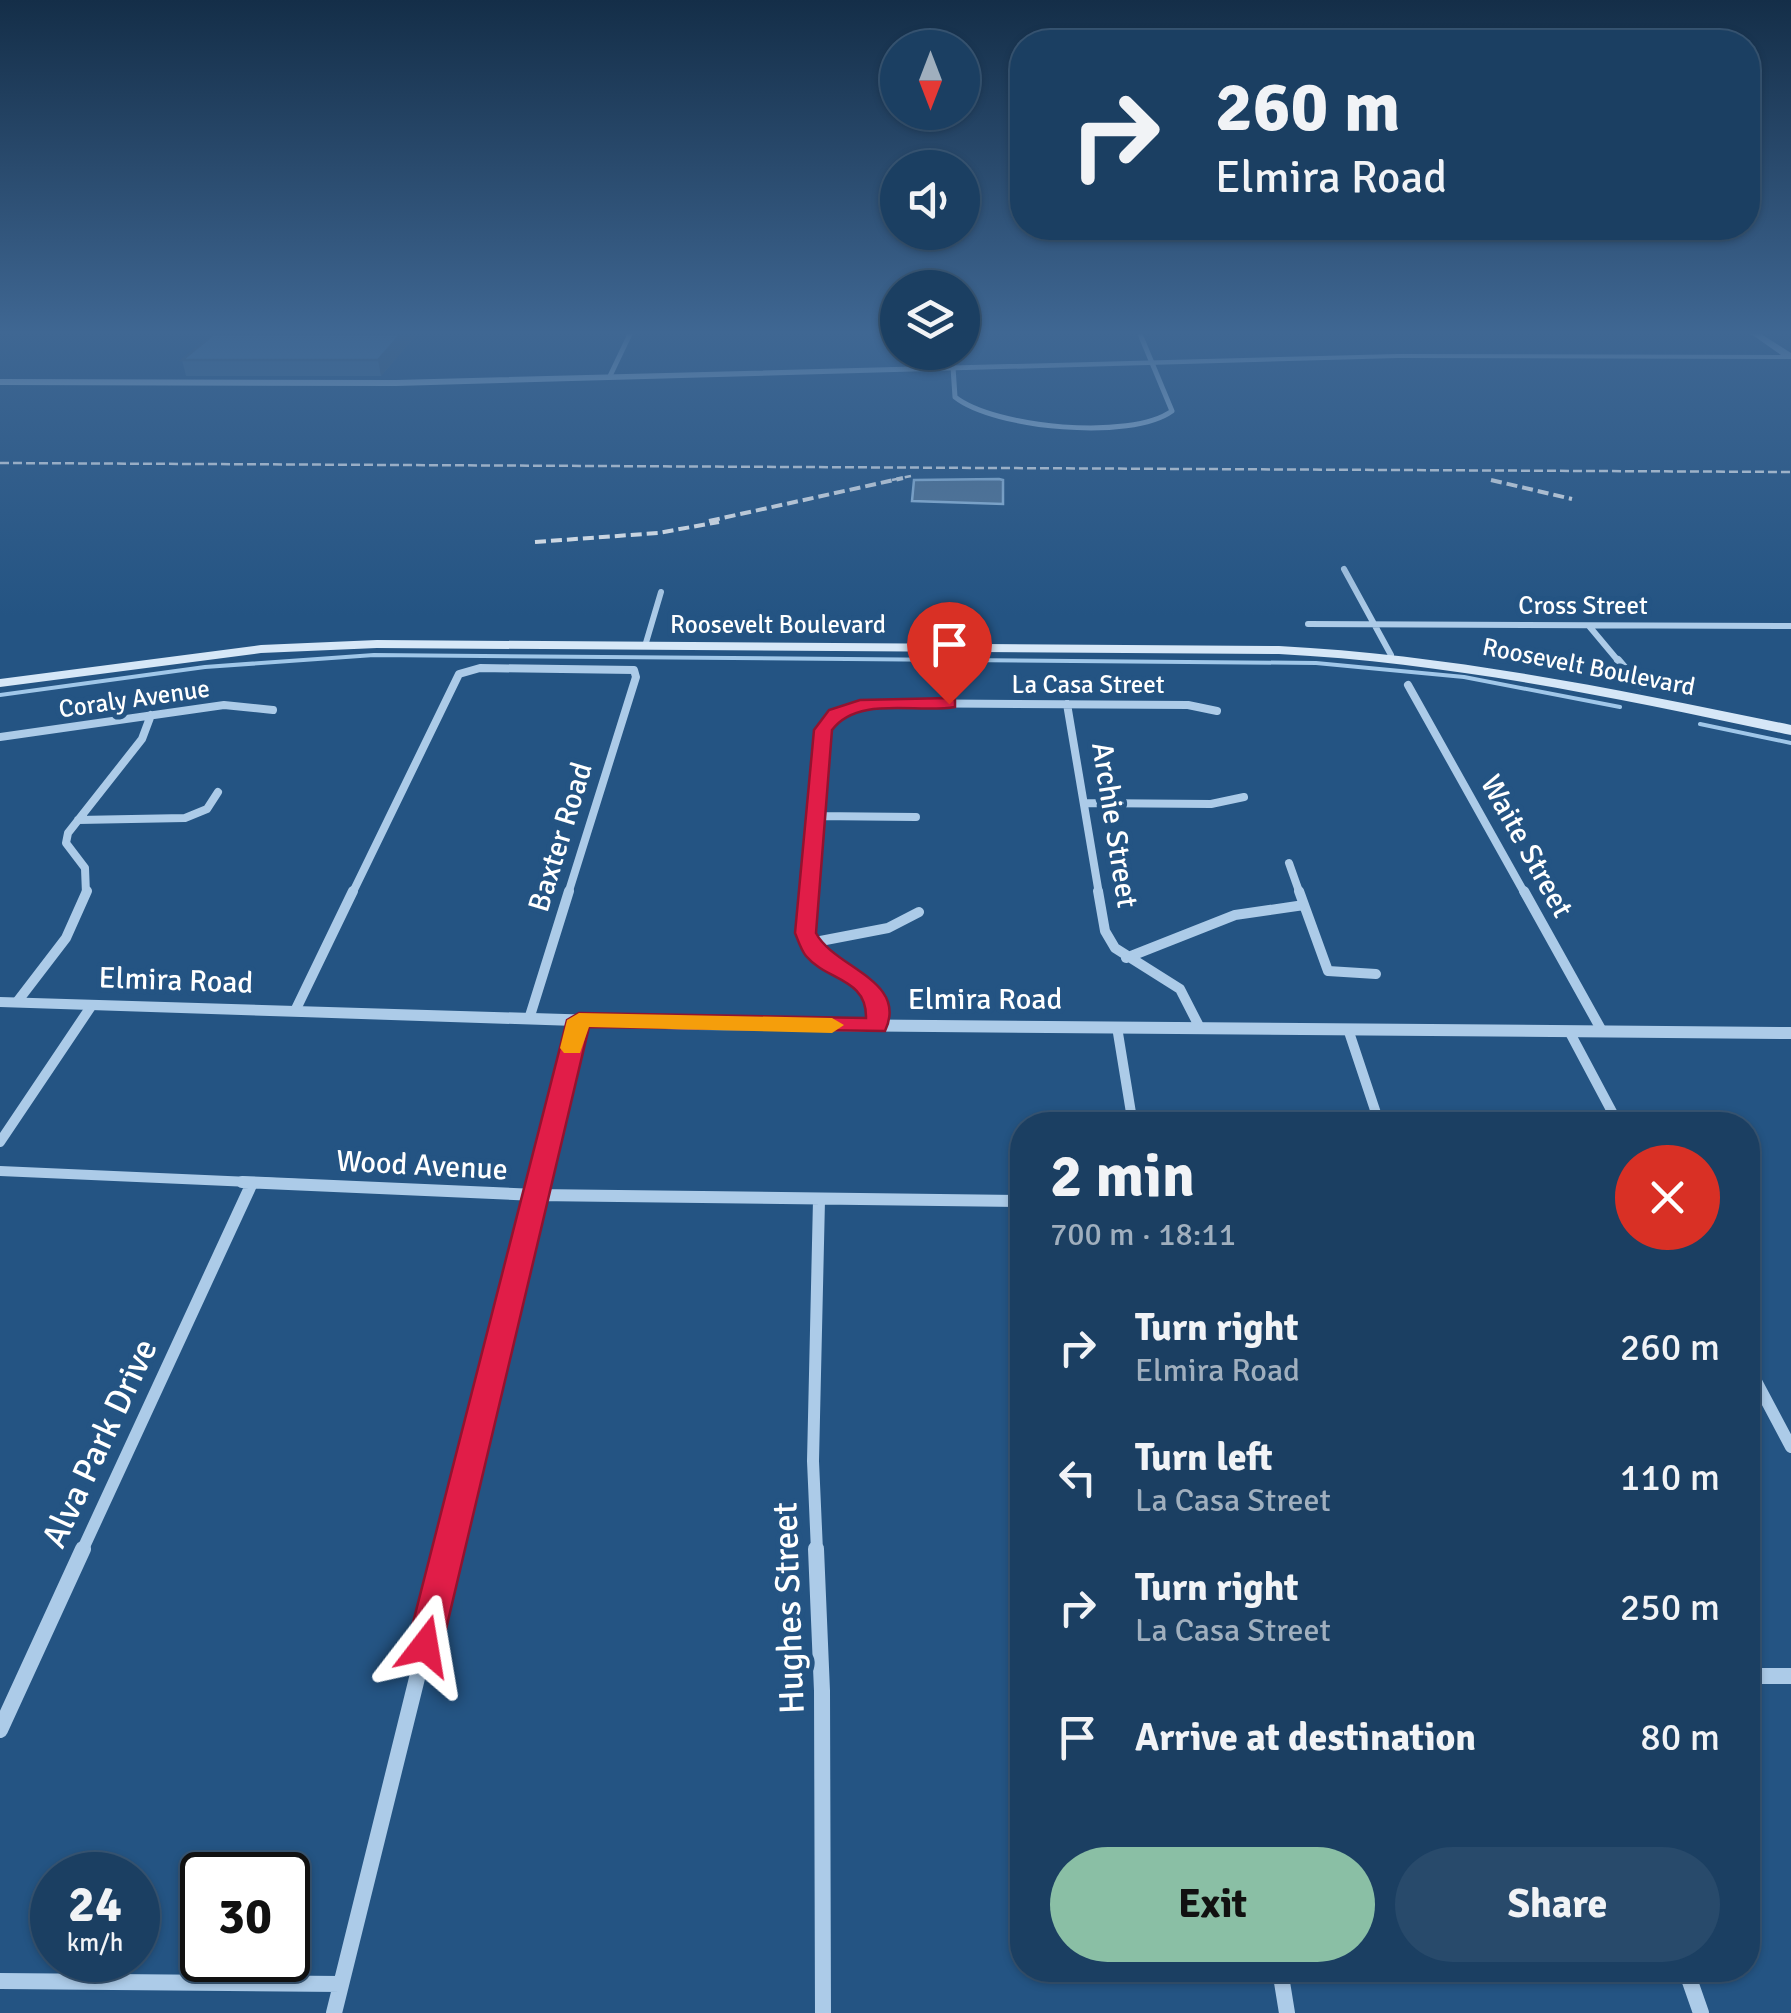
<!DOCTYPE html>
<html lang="en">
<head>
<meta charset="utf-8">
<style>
  body { margin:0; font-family:Signika,sans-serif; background:#284a6b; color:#f1f3f6; height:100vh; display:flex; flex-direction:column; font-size:38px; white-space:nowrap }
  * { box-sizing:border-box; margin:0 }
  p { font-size:32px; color:#a0afbe }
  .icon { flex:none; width:55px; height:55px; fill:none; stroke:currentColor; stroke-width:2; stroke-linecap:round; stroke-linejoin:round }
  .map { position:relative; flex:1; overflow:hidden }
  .side { position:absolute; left:1010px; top:1112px; width:750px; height:870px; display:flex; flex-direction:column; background:#1b3f62; border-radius:40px; box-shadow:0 2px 8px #0004,0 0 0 2px #395877 }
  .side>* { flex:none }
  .guide { position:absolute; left:1010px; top:30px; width:750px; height:210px; border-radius:40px; box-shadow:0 2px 8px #0004,0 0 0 2px #395877; background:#1b3f62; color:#f1f3f6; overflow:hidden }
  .needle { width:65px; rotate:180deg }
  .buttons { position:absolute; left:880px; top:30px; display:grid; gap:20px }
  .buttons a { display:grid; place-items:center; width:100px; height:100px; border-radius:50%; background:#1b3f62; box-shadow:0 2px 8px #0004,0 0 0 2px #395877; font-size:50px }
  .speed { position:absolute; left:30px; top:1852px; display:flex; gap:20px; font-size:50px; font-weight:700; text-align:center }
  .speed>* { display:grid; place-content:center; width:130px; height:130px; border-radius:50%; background:#1b3f62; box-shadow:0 2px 8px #0004,0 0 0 2px #395877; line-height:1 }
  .speed small { font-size:25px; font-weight:400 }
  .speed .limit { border:5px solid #111; border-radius:15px; background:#fff; color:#111 }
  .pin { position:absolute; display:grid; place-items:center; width:85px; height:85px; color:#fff; margin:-102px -42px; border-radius:50% 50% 50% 0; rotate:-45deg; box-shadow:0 0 10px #0007 }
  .pin .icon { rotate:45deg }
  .me { position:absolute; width:110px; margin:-55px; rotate:14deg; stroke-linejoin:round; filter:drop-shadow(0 0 8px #0008) }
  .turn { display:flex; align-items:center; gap:35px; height:210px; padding:0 40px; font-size:45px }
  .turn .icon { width:130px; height:130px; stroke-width:2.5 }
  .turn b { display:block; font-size:70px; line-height:85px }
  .round { display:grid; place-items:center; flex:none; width:105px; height:105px; border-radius:52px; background:#284a6b }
  .headline { display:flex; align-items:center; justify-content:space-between; height:170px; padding:0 40px }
  h1 { font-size:60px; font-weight:800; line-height:75px }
  .cta { display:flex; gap:20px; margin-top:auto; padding:20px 40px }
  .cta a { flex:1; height:115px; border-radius:60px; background:#8abfa5; color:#111; font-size:40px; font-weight:800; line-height:115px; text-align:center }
  .cta a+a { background:#284a6b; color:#f1f3f6 }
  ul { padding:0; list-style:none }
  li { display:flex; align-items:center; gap:30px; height:130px; padding:0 40px }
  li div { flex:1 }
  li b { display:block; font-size:38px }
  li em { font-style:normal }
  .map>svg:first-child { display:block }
</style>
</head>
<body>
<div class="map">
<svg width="1791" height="2013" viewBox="0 0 1791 2013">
  <rect width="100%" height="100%" fill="#245483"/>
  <!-- water -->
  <path fill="#57799a" stroke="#a0c7e9" stroke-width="2.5" d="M999 479 1003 480V504L912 501 914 480Z"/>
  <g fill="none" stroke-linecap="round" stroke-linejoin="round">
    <!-- stream -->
    <path stroke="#a0c7e9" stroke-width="4" d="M0 695 205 667 374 655 1316 663 1464 677 1620 707
      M1700 724 1791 743"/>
    <!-- minor-far5 -->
    <path stroke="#accbe8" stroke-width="5" d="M952 352 955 397C994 428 1131 441 1172 411L1140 334
      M610 376 630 334"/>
    <!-- minor-far4 -->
    <path stroke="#accbe8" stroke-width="6" d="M1344 569 1391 655
      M1308 624 1791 626
      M1589 626 1620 663
      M645 646 661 592"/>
    <!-- minor-far3 -->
    <path stroke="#accbe8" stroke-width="8" d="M1618 660 1640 686
      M1408 685 1525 894
      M1067 704 1099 894
      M0 737 224 705 273 710
      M1084 803 1211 804 1244 797
      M815 816 916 817
      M78 820 185 818 207 809 218 792
      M1289 863 1300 894
      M86 894 85 868 66 843 68 833 142 739 151 715
      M352 894 459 674 480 668 634 670 636 677 568 894
      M810 894 827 721 847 709 881 703 1188 705 1217 711"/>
    <!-- minor-far2 -->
    <path stroke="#accbe8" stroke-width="10" d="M810 891 806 933 827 960 870 990 877 1026
      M1098 891 1105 931 1115 948 1180 989 1200 1028
      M1299 891 1328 971 1376 974
      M1524 891 1602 1031
      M810 943 888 928 919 912
      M1126 958 1235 915 1304 905
      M17 1002 66 938 87 891
      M295 1011 353 891
      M529 1019 569 891
      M1117 1027 1133 1125
      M1348 1029 1380 1125
      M1569 1031 1619 1125
      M0 1142 92 1005
      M0 1171 298 1184
      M538 1184 579 1020"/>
    <!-- minor-far1 -->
    <path stroke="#accbe8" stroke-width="12" d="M242 1182 536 1195 1022 1201
      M1748 1366 1791 1447
      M82 1551 252 1183
      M448 1551 539 1182
      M817 1551 813 1461 819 1200"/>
    <!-- minor -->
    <path stroke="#accbe8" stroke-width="16" d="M816 1549 822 1691 823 2013
      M1748 1676H1791
      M0 1730 83 1549
      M1280 1970 1287 2013
      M1686 1970 1701 2013
      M0 1981 341 1984
      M334 2013 449 1549"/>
    <!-- tertiary -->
    <path fill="#accbe8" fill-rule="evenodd" d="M1751 334H1761L1791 353V359L1398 358 396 386 0 385V379L396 380 1398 354 1781 355Z
      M0 997 695 1018 1791 1027V1039L695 1030 0 1007Z"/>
    <!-- secondary -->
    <path fill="#d6e7f7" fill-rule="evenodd" d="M377 640 1279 646C1453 655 1621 690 1791 725V735C1621 699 1453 663 1279 654L377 648 261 653 0 687V679L261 645Z"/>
    <!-- rail-far1 -->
    <path stroke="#fff" stroke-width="2.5" stroke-dasharray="9 4" stroke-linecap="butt" d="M0 463 1791 472
      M892 480 911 476"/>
    <!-- rail -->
    <path stroke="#fff" stroke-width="4" stroke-dasharray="11 5" stroke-linecap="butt" d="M1491 480 1572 499
      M709 521 903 478
      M535 542 658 533 719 522"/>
  </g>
  <!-- wall -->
  <path fill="#416c93" d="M417 334 381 376H186L182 360Z"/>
  <!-- shaded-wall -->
  <path fill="#355878" d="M401 334H417L381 376 378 360Z"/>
  <!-- building -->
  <path fill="#4c7eab" stroke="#355878" stroke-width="2.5" d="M214 334H401L378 360H182Z"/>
  <!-- sky -->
  <linearGradient id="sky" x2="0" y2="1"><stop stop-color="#142e48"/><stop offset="0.54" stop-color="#3f6793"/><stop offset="1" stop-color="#3f6793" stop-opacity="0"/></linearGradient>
  <rect width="1791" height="616" fill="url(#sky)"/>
  <!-- route -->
  <path fill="#e11d48" stroke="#92132f" stroke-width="2.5" d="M949 698 955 700V707C917 714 858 695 832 730L816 933C834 968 909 980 885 1031L589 1027 442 1646 437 1657 425 1662 413 1657 407 1646 567 1020 579 1013 866 1018C867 978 827 981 806 956 801 950 798 940 795 933L814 730 829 710 860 700Z"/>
  <!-- slow -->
  <path fill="#f59e0b" d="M579 1013 832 1018 844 1025 832 1033 589 1027 580 1053H564L560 1048 567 1020Z"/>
  <g text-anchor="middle" stroke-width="10" stroke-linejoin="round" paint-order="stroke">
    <!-- far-street labels -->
    <g font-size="25" fill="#fff" stroke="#245483">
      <text x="1583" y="614">Cross Street</text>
      <text x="778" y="633">Roosevelt Boulevard</text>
      <text transform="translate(1589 666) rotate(11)" y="9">Roosevelt Boulevard</text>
      <text x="1088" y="693">La Casa Street</text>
      <text transform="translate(134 698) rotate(-8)" y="9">Coraly Avenue</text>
    </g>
    <!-- street labels -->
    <g font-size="30" fill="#fff" stroke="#245483">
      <text transform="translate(1115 825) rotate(81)" y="10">Archie Street</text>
      <text transform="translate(560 837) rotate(-73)" y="10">Baxter Road</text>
      <text transform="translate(1527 846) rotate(61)" y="10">Waite Street</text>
      <text transform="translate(176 980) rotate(2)" y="10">Elmira Road</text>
      <text x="985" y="1009">Elmira Road</text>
      <text transform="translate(422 1165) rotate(3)" y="10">Wood Avenue</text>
    </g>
    <!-- near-street labels -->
    <g font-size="35" fill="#fff" stroke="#245483">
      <text transform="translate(99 1443) rotate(-65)" y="12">Alva Park Drive</text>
      <text transform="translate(788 1608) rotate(-92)" y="12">Hughes Street</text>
    </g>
  </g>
</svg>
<div class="buttons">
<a><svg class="needle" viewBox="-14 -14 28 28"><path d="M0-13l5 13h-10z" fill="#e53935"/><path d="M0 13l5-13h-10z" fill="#a0afbe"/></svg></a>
<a><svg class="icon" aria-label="sound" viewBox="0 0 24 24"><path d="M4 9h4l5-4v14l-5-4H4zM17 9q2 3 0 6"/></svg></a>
<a><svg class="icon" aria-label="layers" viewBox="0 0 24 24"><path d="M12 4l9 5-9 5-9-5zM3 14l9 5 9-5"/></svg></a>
</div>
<div class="speed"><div>24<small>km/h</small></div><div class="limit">30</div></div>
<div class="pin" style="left:949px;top:704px;background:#d93025"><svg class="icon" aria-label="arrive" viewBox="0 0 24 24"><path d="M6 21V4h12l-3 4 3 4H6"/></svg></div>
<svg class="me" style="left:425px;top:1646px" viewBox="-20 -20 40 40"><path d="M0-17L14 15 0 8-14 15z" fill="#e11d48" stroke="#fff" stroke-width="4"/></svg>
<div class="guide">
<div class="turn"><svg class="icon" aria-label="right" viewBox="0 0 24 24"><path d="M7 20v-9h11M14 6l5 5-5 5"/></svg><div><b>260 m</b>Elmira Road</div></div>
</div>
<section class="side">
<div class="headline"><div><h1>2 min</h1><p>700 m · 18:11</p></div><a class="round" style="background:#d93025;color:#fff"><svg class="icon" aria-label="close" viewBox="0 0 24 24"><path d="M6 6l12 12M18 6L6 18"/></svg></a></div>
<ul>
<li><svg class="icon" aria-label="right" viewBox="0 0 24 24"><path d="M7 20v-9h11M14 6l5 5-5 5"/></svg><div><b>Turn right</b><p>Elmira Road</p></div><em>260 m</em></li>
<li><svg class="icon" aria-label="left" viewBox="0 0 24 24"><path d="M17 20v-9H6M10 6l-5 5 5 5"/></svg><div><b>Turn left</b><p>La Casa Street</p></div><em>110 m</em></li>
<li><svg class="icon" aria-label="right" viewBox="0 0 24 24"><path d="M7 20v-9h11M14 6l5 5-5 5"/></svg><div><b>Turn right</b><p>La Casa Street</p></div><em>250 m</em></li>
<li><svg class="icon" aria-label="arrive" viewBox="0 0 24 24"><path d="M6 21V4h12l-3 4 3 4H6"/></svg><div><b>Arrive at destination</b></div><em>80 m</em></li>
</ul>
<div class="cta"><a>Exit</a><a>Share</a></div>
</section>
</div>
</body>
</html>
